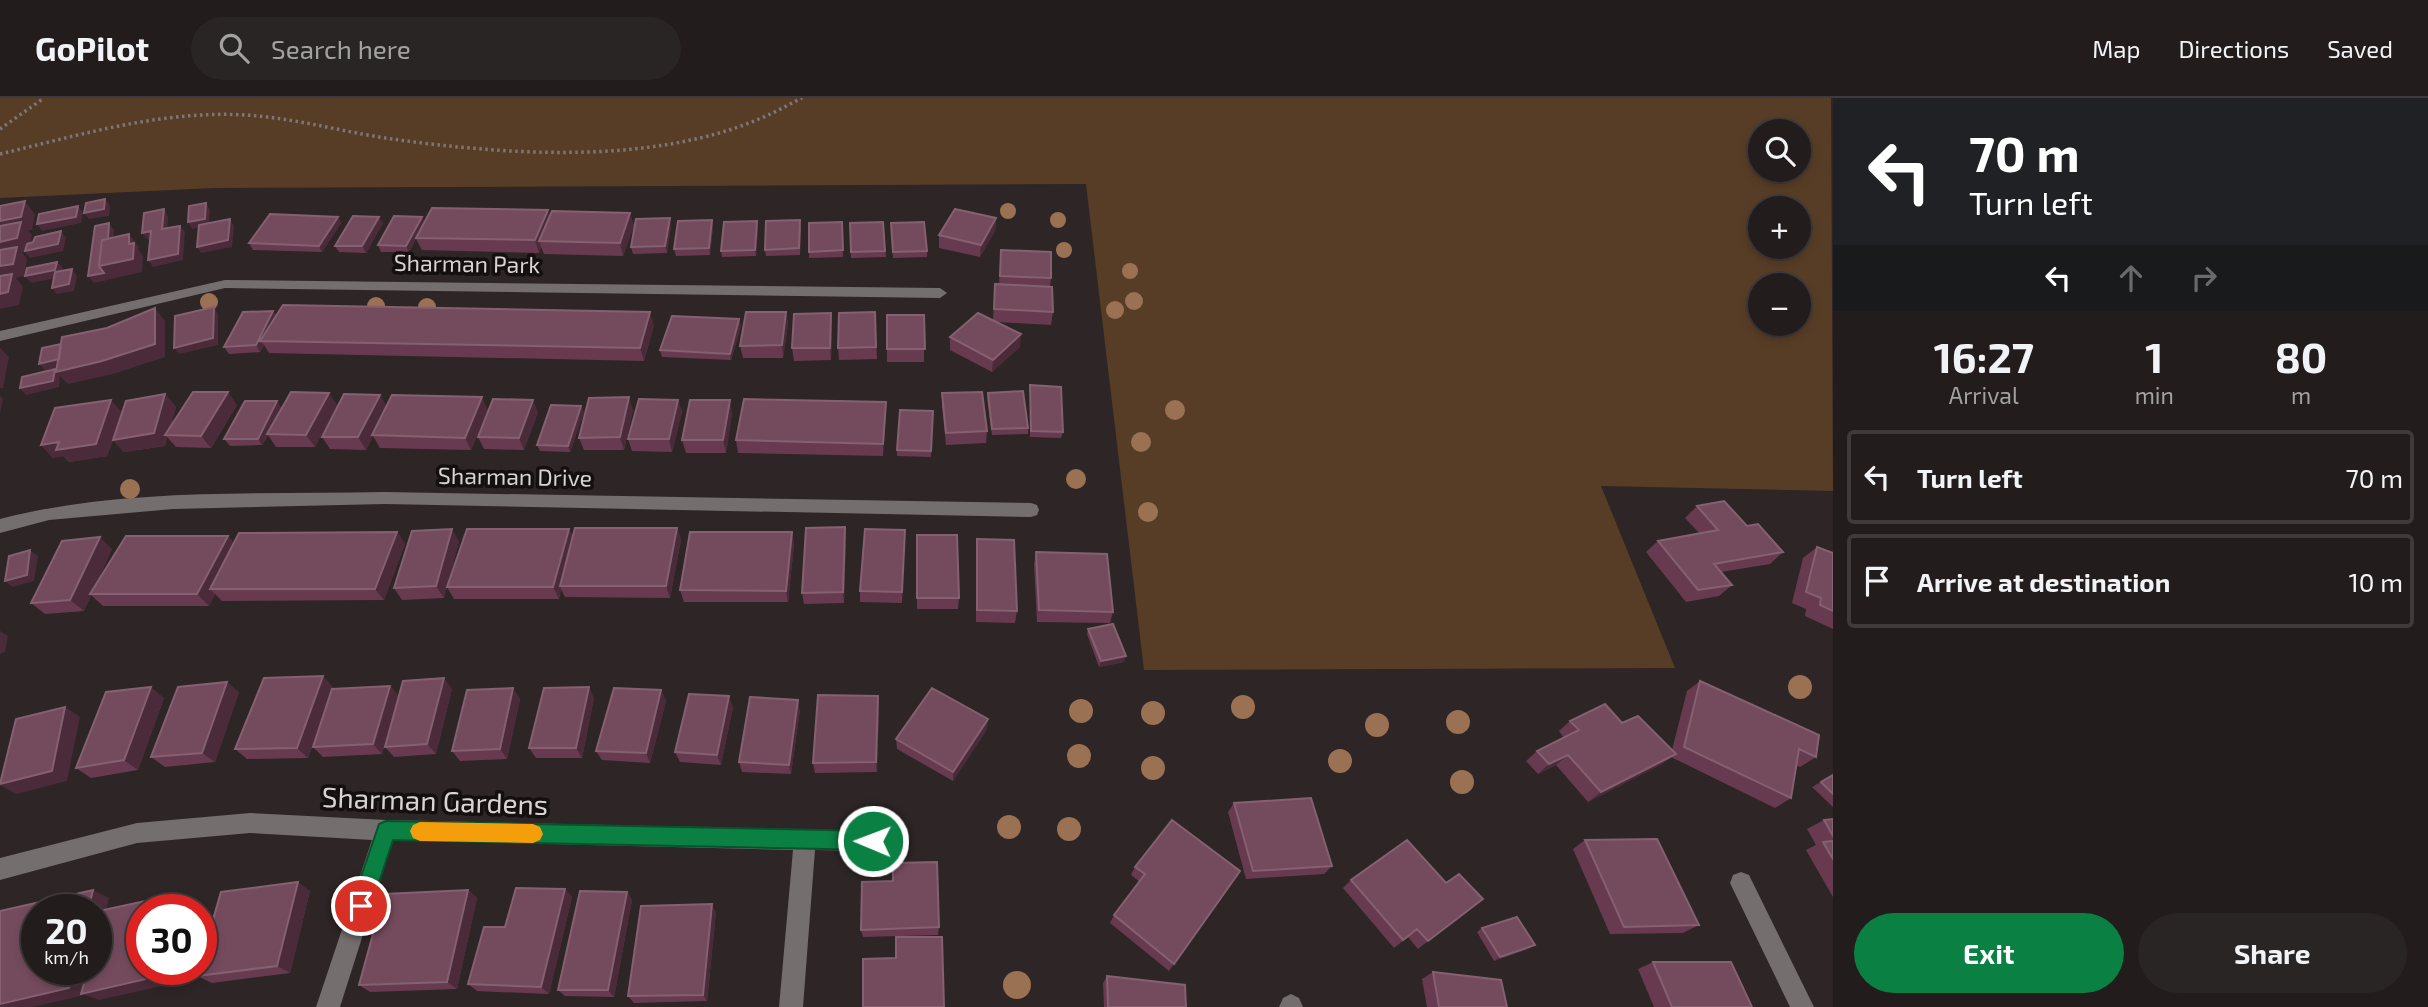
<!DOCTYPE html>
<html lang="en">
<head>
<meta charset="utf-8">
<style>
  body { margin:0; font-family:"Exo 2",sans-serif; background:#2a2525; color:#f1f3f6; height:100vh; display:flex; flex-direction:column; font-size:26px; white-space:nowrap }
  * { box-sizing:border-box; margin:0 }
  p { font-size:23px; color:#a2a1a3 }
  .icon { flex:none; width:38px; height:38px; fill:none; stroke:currentColor; stroke-width:2; stroke-linecap:round; stroke-linejoin:round }
  .map { position:relative; flex:1; overflow:hidden }
  .sheet { display:flex; flex-direction:column; background:#221c1c; width:595px }
  .sheet>* { flex:none }
  .banner { background:#202124; color:#fff; overflow:hidden }
  .tools { position:absolute; left:1748px; top:21px; display:grid; gap:14px }
  .tools a { display:grid; place-items:center; width:63px; height:63px; border-radius:50%; background:#221c1c; box-shadow:0 4px 10px #0003,0 0 0 2px #3f3a3b; font-size:35px }
  .speed { position:absolute; left:21px; top:796px; display:flex; gap:14px; font-size:35px; font-weight:700; text-align:center }
  .speed>* { display:grid; place-content:center; width:91px; height:91px; border-radius:50%; background:#221c1c; box-shadow:0 4px 10px #0003,0 0 0 2px #3f3a3b; line-height:1 }
  .speed small { font-size:18px; font-weight:400 }
  .speed .limit { border:10px solid #d22; background:#fff; color:#111 }
  .pin { position:absolute; display:grid; place-items:center; width:60px; height:60px; color:#fff; margin:-30px; border:4px solid #fff; border-radius:50%; box-shadow:0 2px 7px #0007 }
  .me { position:absolute; width:77px; margin:-38px; rotate:271deg; stroke-linejoin:round; filter:drop-shadow(0 0 5px #0008) }
  .turn { display:flex; align-items:center; gap:24px; height:147px; padding:0 21px; font-size:32px }
  .turn .icon { width:91px; height:91px; stroke-width:2.5 }
  .turn b { display:block; font-size:49px; line-height:60px }
  .lanes { display:flex; align-items:center; height:66px; padding:0 21px; background:#0003; justify-content:center; gap:35px; direction:ltr }
  .lanes .off { opacity:.35 }
  .eta { display:flex; justify-content:space-evenly; align-items:center; height:119px; text-align:center }
  .eta b { font-size:42px; font-weight:700; line-height:49px }
  .action { display:flex; gap:14px; margin-top:auto; padding:14px 21px }
  .action a { flex:1; height:80px; border-radius:42px; background:#0b8043; color:#fff; font-size:28px; font-weight:700; line-height:80px; text-align:center }
  .action a+a { background:#2a2525; color:#f1f3f6 }
  ul { padding:0; list-style:none }
  li { display:flex; align-items:center; gap:21px; height:94px; margin:0 14px 10px; padding:0 7px; border:4px solid #3f3a3b; border-radius:7px }
  li div { flex:1 }
  li b { display:block; font-size:26px }
  li em { font-style:normal }
  header { display:flex; align-items:center; gap:42px; box-sizing:border-box; height:98px; padding:0 35px; background:#221c1c; border-bottom:2px solid #3f3a3b }
  header strong { font-size:33px }
  nav { display:flex; gap:38px; margin-inline-start:auto; font-size:24px }
  .search { width:490px; height:63px; background:#2a2525; display:flex; align-items:center; gap:18px; box-sizing:border-box; padding:0 24px; border-radius:38px; color:#a2a1a3; font-size:26px }
  main { display:flex; flex:1; min-height:0 }
  .map>svg:first-child { display:block }
</style>
</head>
<body>
<header>
<strong>GoPilot</strong>
<div class="search"><svg class="icon" aria-label="search" viewBox="0 0 24 24"><circle cx="10" cy="10" r="6"/><path d="M15 15l6 6"/></svg>Search here</div>
<nav><a>Map</a><a>Directions</a><a>Saved</a></nav>
</header>
<main>
<div class="map">
<svg width="1833" height="909" viewBox="0 0 1833 909">
  <rect width="100%" height="100%" fill="#2e2526"/>
  <!-- green -->
  <path fill="#583d26" fill-rule="evenodd" d="M0 0H1831L1833 393 1601 388 1675 570 1144 572 1086 86 214 90 0 100ZM1760 33H1799V72H1760ZM1760 110H1799V149H1760ZM1799 187V226H1760V187Z"/>
  <g fill="none" stroke-linecap="round" stroke-linejoin="round">
    <!-- path -->
    <path stroke="#7d7576" stroke-width="3.5" stroke-dasharray="2.5 3.5" stroke-linecap="butt" d="M0 31 44 0
      M0 56C80 37 162 12 245 17 295 20 343 34 392 41 506 57 650 67 759 21 774 15 788 7 802 0"/>
    <!-- minor -->
    <path fill="#746f6e" fill-rule="evenodd" d="M225 182 940 190 947 195 940 200 225 190 0 243V233Z
      M385 394 1031 405 1037 407 1039 412 1037 417 1031 419 385 406 173 411 49 422 0 435V421C124 389 258 397 385 394Z
      M250 715 386 722 873 733 881 736 884 743 881 750 873 753 815 752 803 909H779L793 752 393 742 340 909H316L372 742 250 735 137 745 0 782V760L137 725Z
      M1741 774 1749 777 1814 909H1790L1730 785 1733 777Z
      M1291 896 1299 900 1303 909H1279L1283 900Z"/>
  </g>
  <!-- trees -->
  <g fill="#9a7153">
    <circle cx="1008" cy="113" r="8"/>
    <circle cx="1058" cy="122" r="8"/>
    <circle cx="1064" cy="152" r="8"/>
    <circle cx="1130" cy="173" r="8"/>
    <circle cx="1134" cy="203" r="9"/>
    <circle cx="209" cy="204" r="9"/>
    <circle cx="376" cy="208" r="9"/>
    <circle cx="427" cy="209" r="9"/>
    <circle cx="1115" cy="212" r="9"/>
    <circle cx="1175" cy="312" r="10"/>
    <circle cx="1141" cy="344" r="10"/>
    <circle cx="1076" cy="381" r="10"/>
    <circle cx="130" cy="391" r="10"/>
    <circle cx="1148" cy="414" r="10"/>
    <circle cx="1800" cy="589" r="12"/>
    <circle cx="1243" cy="609" r="12"/>
    <circle cx="1081" cy="613" r="12"/>
    <circle cx="1153" cy="615" r="12"/>
    <circle cx="1458" cy="624" r="12"/>
    <circle cx="1377" cy="627" r="12"/>
    <circle cx="1079" cy="658" r="12"/>
    <circle cx="1340" cy="663" r="12"/>
    <circle cx="1153" cy="670" r="12"/>
    <circle cx="1462" cy="684" r="12"/>
    <circle cx="1009" cy="729" r="12"/>
    <circle cx="1069" cy="731" r="12"/>
    <circle cx="1017" cy="887" r="14"/>
  </g>
  <!-- wall -->
  <path fill="#683a4f" d="M630 115 634 128 623 158 544 156 541 149 539 155 422 152 416 141 409 154H381L378 147 422 119 424 124Z
    M338 119 341 125 322 154 253 152 249 145Z
    M996 120 995 133 980 159 939 150V137Z
    M712 122 713 128 710 157 676 158 674 151Z
    M757 123 758 130 756 158 722 159 721 153Z
    M842 124 843 159 809 160V154Z
    M883 124 886 159 851 160 850 125Z
    M383 125 366 155 339 154 335 148Z
    M891 125 927 153V159L893 160Z
    M671 127 667 155 633 156 631 149Z
    M801 129 800 157 766 158 765 152Z
    M1001 152 1051 180 1050 189 1053 214 1051 227 997 224 1020 249 992 274 950 252V239L993 222 995 186H999Z
    M273 213 276 218 654 227 644 263 269 255 264 247 260 254 229 256 224 249Z
    M786 214 788 226 783 260H743L740 248Z
    M875 214 877 261 839 262 838 250Z
    M831 215 832 228 831 262 794 263 792 250Z
    M924 217V264H887V251Z
    M739 221 741 228 731 262 662 259 660 252Z
    M1030 287 1063 334 1061 340 1030 339Z
    M942 295 987 333 986 345 946 347 942 308Z
    M988 295 1028 330V336L992 337 987 301Z
    M165 296 176 309 170 330 237 307 211 350 176 349 167 339 165 348 124 354 113 342 107 358 69 364 63 358 53 360 41 347Z
    M678 302 682 314 672 354 632 353 628 341Z
    M886 304V317L883 358 738 355 736 342Z
    M337 307 315 349H276L268 337 262 347 230 348 224 341 281 309 273 327Z
    M387 309 488 312 471 352 380 350 373 338 366 352 330 351 322 339Z
    M633 312 624 352H584L579 340Z
    M933 313 931 359 897 358V352Z
    M538 314 524 352 484 351 478 339Z
    M584 314 570 354 540 353 537 347Z
    M732 315 726 355H686L682 342Z
    M1697 408 1747 428 1783 454 1770 466 1721 474 1732 487 1719 498 1686 504 1646 454 1658 443 1699 435 1685 420Z
    M845 429 846 441 844 505 804 506 802 495Z
    M677 430 681 442 670 500 565 499 561 491 559 501H454L447 489 569 431 573 439Z
    M905 432 902 505 860 504V493Z
    M397 434 405 446 384 502 222 503 215 496 209 508H103L91 497 84 513 45 516 31 505 112 451 96 486 228 438 234 445Z
    M792 434 794 446 788 504H684L680 492Z
    M917 437 959 500 958 511H917Z
    M977 441 1017 513 1015 525 976 524V453Z
    M459 443 444 500 402 502 394 490Z
    M1817 449 1833 455V531L1805 518 1806 511 1792 505 1803 460Z
    M1036 454 1113 514 1110 525 1037 524 1034 466Z
    M1088 531 1124 564 1099 569 1087 536Z
    M1700 583 1816 659 1800 669 1796 667 1791 700 1775 710 1671 659 1662 666 1588 704 1556 667 1538 676 1526 663 1537 653 1564 640 1559 633 1570 623 1622 625 1672 652 1687 593Z
    M390 588 399 598 382 656 323 659 313 649 322 622 308 660 247 661 235 651 333 589V591Z
    M452 591 436 656 394 659 385 649Z
    M661 592 666 603 650 665 602 662 596 653Z
    M239 594 215 664 165 669 151 659Z
    M164 600 138 672 91 680 76 670Z
    M594 600 582 660H536L529 650Z
    M520 601 507 661 460 663 452 653Z
    M879 608 877 674 815 675 813 665Z
    M733 609 721 667 680 664 675 654Z
    M800 612 791 676 742 674 739 664Z
    M987 631 953 683 897 651 896 641Z
    M1833 677V709L1812 689Z
    M1234 705 1332 768 1324 776 1246 781 1228 714Z
    M1833 721V799L1806 752 1816 747 1807 731 1824 722Z
    M1407 742 1428 843 1418 851 1408 839 1394 850 1343 790 1351 782Z
    M1585 742 1699 827 1683 835 1610 836 1573 751Z
    M1135 769 1240 773 1169 873 1110 825 1114 817 1140 784 1131 777Z
    M565 791 572 799 549 896 477 893 468 886 505 829Z
    M468 792 477 800 457 891 370 894 359 887Z
    M310 793 290 875 212 885 197 878Z
    M627 794 632 802 614 899 565 898 558 892Z
    M716 814 707 903 634 905 628 898Z
    M939 829 938 837 863 839 861 832Z
    M1482 830 1535 847 1528 851 1494 863 1477 834Z
    M1653 864 1752 909H1654L1638 871Z
    M1433 874 1507 909H1427L1422 881Z
    M1107 878 1186 909H1104L1103 885Z"/>
  <!-- shaded-wall -->
  <path fill="#4b2b39" d="M105 101 110 108 109 118 89 121 84 115Z
    M25 103 35 116 32 132H28L32 137 28 152 61 133 66 140 63 153 30 160 25 154H22L27 161 24 178 16 180 23 189 19 207 0 211V123Z
    M206 105 210 112 209 127 192 131 188 124Z
    M78 108 83 115 81 125 42 133 37 126Z
    M164 111 168 118 167 138 162 131Z
    M548 112 552 125 539 143 541 149 539 155 535 142Z
    M630 115 634 128 623 158 620 145Z
    M338 119 341 125 322 154 319 148Z
    M379 119 383 125 366 155 362 148Z
    M422 119 425 125 409 154 406 148Z
    M670 120 671 127 667 155 665 148Z
    M996 120 995 133 980 159 981 147Z
    M230 121 234 128 232 149 201 155 197 149Z
    M712 122 713 128 710 157 709 150Z
    M757 123 758 130 756 158 755 152Z
    M109 125 114 132 111 166 129 146V136L139 149 138 151 143 158 142 174 94 185 88 178 99 168Z
    M180 128 185 134 183 162 153 169 148 162Z
    M151 133 156 139 147 141 142 135Z
    M57 164 63 170 61 179 31 185 25 178Z
    M72 171 77 178 74 193 57 196 52 190Z
    M214 209 218 216V247L179 256 174 250Z
    M155 210 165 223V259L113 276 68 286 60 278 59 289 26 297 20 290 55 271 57 274Z
    M273 213 277 220 260 243 264 247 260 254 256 247Z
    M650 214 654 227 644 263 640 250Z
    M786 214 788 226 783 260 782 247Z
    M831 215 832 228 831 262 830 250Z
    M739 221 741 228 731 262 730 256Z
    M1021 236 1020 249 992 274 993 262Z
    M0 250 9 259 3 290H0Z
    M60 261 66 268 45 272 39 266Z
    M228 294 237 307 211 350 201 338Z
    M329 295 337 307 315 349 306 337Z
    M165 296 176 309 168 337H165L167 339 165 348 124 354 113 342 107 358 69 364 63 358 53 360 41 347 111 302 123 315Z
    M380 297 387 309 366 352 358 339Z
    M0 298 3 301 0 315Z
    M482 299 488 312 471 352 465 340Z
    M629 299 633 312 624 352 620 339Z
    M533 302 538 314 524 352 519 340Z
    M678 302 682 314 672 354 669 341Z
    M730 302 732 315 726 355 723 342Z
    M277 303 281 309 262 347 258 341Z
    M886 304V317L883 358V346Z
    M581 308 584 314 570 354 568 348Z
    M845 429 846 441 844 505 843 494Z
    M677 430 681 442 670 500 666 488Z
    M452 431 459 443 444 500 436 488Z
    M569 431 574 443 560 488 561 491 559 501 553 489Z
    M905 432V443L902 505V494Z
    M397 434 405 446 384 502 375 491Z
    M792 434 794 446 788 504 786 493Z
    M228 438 238 450 210 491 215 496 209 508 197 496Z
    M100 439 112 451 84 513 70 502Z
    M30 452 38 458 34 483 12 489 5 483Z
    M0 533 8 538 5 554 0 556Z
    M1126 558 1124 564 1099 569 1101 563Z
    M323 578 333 589 308 660 297 650Z
    M444 580 452 591 436 656 427 646Z
    M227 584 239 594 215 664 202 655Z
    M390 588 399 598 382 656 373 646Z
    M151 589 164 600 138 672 124 662Z
    M589 589 594 600 582 660 576 650Z
    M513 590 520 601 507 661 500 651Z
    M661 592 666 603 650 665 646 655Z
    M729 598 733 609 721 667 717 657Z
    M878 598 879 608 877 674 876 664Z
    M798 602 800 612 791 676 789 667Z
    M65 609 80 619 67 683 16 696 0 687Z
    M988 621 987 631 953 683V674Z
    M1676 656 1662 666 1588 704 1601 694Z
    M1568 657 1556 667 1538 676 1549 666Z
    M298 784 310 793 290 875 277 868Z
    M565 791 572 799 549 896 541 889Z
    M93 792 109 800 96 855V812H88Z
    M468 792 477 800 457 891 447 884Z
    M627 794 632 802 614 899 608 892Z
    M164 799 179 807 178 812H161Z
    M712 806 716 814 707 903 703 897Z
    M1535 847 1528 851 1494 863 1500 859Z
    M73 872H165L162 888 99 902 85 897 33 909H0V906Z"/>
  <!-- building -->
  <path fill="#744b5d" stroke="#846070" stroke-width="2" d="M105 101 104 111 84 115 86 105Z
    M25 103 21 119 0 123V108Z
    M206 105 205 121 188 124 189 108Z
    M78 108 76 119 37 126 39 116Z
    M432 110 548 112 535 142 416 140Z
    M164 111 162 131 180 128 178 156 148 162 151 133 142 135 144 115Z
    M955 111 996 120 981 147 939 137Z
    M552 113 630 115 620 145 539 143Z
    M270 116 338 119 319 148 249 145Z
    M353 118 379 119 362 148H335Z
    M394 118 422 119 406 148 378 147Z
    M670 120 665 148 631 149 636 121Z
    M230 121 228 142 197 149 199 127Z
    M712 122 709 150 674 151 678 123Z
    M800 122 799 150 765 152 766 123Z
    M757 123 755 152 721 153 724 124Z
    M21 124 17 140 0 144V128Z
    M842 124 843 152 809 154V125Z
    M883 124 885 153 851 154 850 125Z
    M924 124 927 153 893 154 891 125Z
    M109 125 108 141 102 142 99 168 104 175 88 178 95 128Z
    M61 133 58 146 25 153 27 146 33 144 35 139Z
    M129 136V146L134 145 133 161 99 168 102 142Z
    M17 149 13 166 0 168V152Z
    M1001 152 1051 154V180L1000 178Z
    M57 164 55 172 25 178 27 170Z
    M72 171 69 186 52 190 55 174Z
    M12 176 8 194 0 196V178Z
    M995 186 1052 189 1053 214 994 211Z
    M283 207 650 214 640 250 260 243Z
    M214 209 213 240 174 250 175 218Z
    M155 210V246L102 263 56 274 62 239 107 230Z
    M273 213 256 247 224 249 243 214Z
    M746 214H786L782 247 740 248Z
    M875 214 876 249 838 250 839 215Z
    M831 215 830 250H792L794 216Z
    M978 215 1021 236 993 262 950 239Z
    M887 217H924L925 251H887Z
    M672 218 739 221 730 256 660 252Z
    M61 246 59 261 39 266 42 250Z
    M55 271 53 283 20 290 22 279Z
    M1030 287 1061 289 1063 334 1031 333Z
    M1023 293 1028 330 992 331 988 295Z
    M193 294H228L201 338 165 337Z
    M291 294 329 295 306 337 267 336Z
    M982 294 987 333 946 335 942 295Z
    M165 296 154 335 113 342 126 303Z
    M344 296 380 297 358 339H322Z
    M392 297 482 299 465 340 372 337Z
    M629 299 620 339 579 340 589 300Z
    M493 301 533 302 519 340 478 339Z
    M639 301 678 302 669 341H628Z
    M744 301 886 304 883 346 736 342Z
    M111 302 96 346 56 352 59 344 41 347 55 310Z
    M690 302H730L723 342H682Z
    M245 303H277L258 341H224Z
    M551 307 581 308 568 348 537 347Z
    M900 312 933 313 931 353 897 352Z
    M1724 403 1747 428 1758 426 1783 454 1714 466 1732 487 1698 492 1658 443 1718 432 1697 408Z
    M845 429 843 494 802 495 806 430Z
    M575 430H677L666 488H560Z
    M452 431 436 488 394 490 412 433Z
    M467 431H569L553 489H447Z
    M865 431 905 432 902 494 860 493Z
    M397 434 375 491H210L239 435Z
    M690 434H792L786 493 680 492Z
    M917 437H957L959 500H917Z
    M126 438H228L197 496H90Z
    M100 439 70 502 31 505 62 443Z
    M977 441 1014 442 1017 513 977 512Z
    M1817 449 1833 455V513L1820 507 1821 500 1806 494Z
    M30 452 27 477 5 483 9 458Z
    M1036 454 1107 456 1113 514 1039 512Z
    M1113 526 1126 558 1101 563 1088 531Z
    M323 578 297 650 235 651 264 580Z
    M444 580 427 646 385 649 403 583Z
    M1700 583 1819 637 1816 659 1799 651 1791 700 1684 649Z
    M227 584 202 655 151 659 178 589Z
    M390 588 373 646 313 649 332 591Z
    M151 589 124 662 76 670 106 594Z
    M589 589 576 650H529L544 590Z
    M513 590 500 651 452 653 467 592Z
    M614 590 661 592 646 655 596 653Z
    M932 590 988 621 953 674 896 641Z
    M689 596 729 598 717 657 675 654Z
    M818 597 878 598 876 664 813 665Z
    M750 599 798 602 789 667 739 664Z
    M1605 606 1622 625 1638 618 1676 656 1601 694 1568 657 1549 666 1537 653 1579 632 1570 623Z
    M65 609 52 673 0 686 16 621Z
    M1833 677V696L1821 684Z
    M1311 700 1332 768 1253 773 1234 705Z
    M1833 721V738L1824 722Z
    M1172 722 1240 773 1174 866 1114 817 1145 776 1135 769Z
    M1657 741 1699 827 1624 829 1585 742Z
    M1407 742 1446 785 1459 776 1483 801 1428 843 1417 831 1403 842 1351 782Z
    M1833 743V761L1823 744Z
    M937 764 939 829 861 832 862 784 893 783V765Z
    M298 784 277 868 197 878 199 872H201V863L221 794Z
    M516 790 565 791 541 889 468 886 484 829H505Z
    M93 792 88 812H37V872H73L69 890 0 906V813Z
    M468 792 447 884 359 887 384 796Z
    M580 793 627 794 608 892H558Z
    M164 799 161 812H142V872H148L146 881 81 896 88 872H96V838L103 812Z
    M712 806 703 897 628 898 641 808Z
    M1517 819 1535 847 1500 859 1482 830Z
    M896 839H942L944 909H863V861L896 860Z
    M1653 864H1731L1752 909H1672Z
    M1433 874 1501 882 1507 909H1439Z
    M1107 878 1185 887 1186 909H1108Z"/>
  <!-- route -->
  <path fill="#0b8043" stroke="#07532c" stroke-width="2" d="M386 723 873 733 880 736 883 743 880 749 873 752 393 742 371 808 369 815 361 818 354 815 351 808 377 732 379 726Z"/>
  <!-- slow -->
  <path fill="#f59e0b" d="M420 724 533 726 540 729 543 736 540 742 533 745 420 743 413 740 410 733 413 727Z"/>
  <g text-anchor="middle" stroke-width="7" stroke-linejoin="round" paint-order="stroke">
    <!-- street labels -->
    <g font-size="23" fill="#dad3d3" stroke="#140f10">
      <text transform="translate(467 166) rotate(1)" y="8">Sharman Park</text>
      <text transform="translate(515 379) rotate(1)" y="8">Sharman Drive</text>
    </g>
    <!-- near-street labels -->
    <g font-size="28" fill="#dad3d3" stroke="#140f10">
      <text transform="translate(435 703) rotate(2)" y="10">Sharman Gardens</text>
    </g>
  </g>
</svg>
<div class="tools">
<a><svg class="icon" aria-label="search" viewBox="0 0 24 24"><circle cx="10" cy="10" r="6"/><path d="M15 15l6 6"/></svg></a>
<a>+</a>
<a>−</a>
</div>
<div class="speed"><div>20<small>km/h</small></div><div class="limit">30</div></div>
<div class="pin" style="left:361px;top:808px;background:#d93025"><svg class="icon" aria-label="arrive" viewBox="0 0 24 24"><path d="M6 21V4h12l-3 4 3 4H6"/></svg></div>
<svg class="me" style="left:873px;top:743px" viewBox="-20 -20 40 40"><circle r="17" fill="#0b8043" stroke="#fff" stroke-width="3"/><path d="M0-11L8 9 0 5-8 9z" fill="#fff"/></svg>
</div>
<section class="sheet">
<div class="banner">
<div class="turn"><svg class="icon" aria-label="left" viewBox="0 0 24 24"><path d="M17 20v-9H6M10 6l-5 5 5 5"/></svg><div><b>70 m</b>Turn left</div></div>
<div class="lanes"><svg class="icon" aria-label="left" viewBox="0 0 24 24"><path d="M17 20v-9H6M10 6l-5 5 5 5"/></svg><svg class="icon off" aria-label="ahead" viewBox="0 0 24 24"><path d="M12 20V5M6 11l6-6 6 6"/></svg><svg class="icon off" aria-label="right" viewBox="0 0 24 24"><path d="M7 20v-9h11M14 6l5 5-5 5"/></svg></div>
</div>
<div class="eta">
<div><b>16:27</b><p>Arrival</p></div>
<div><b>1</b><p>min</p></div>
<div><b>80</b><p>m</p></div>
</div>
<ul>
<li><svg class="icon" aria-label="left" viewBox="0 0 24 24"><path d="M17 20v-9H6M10 6l-5 5 5 5"/></svg><div><b>Turn left</b></div><em>70 m</em></li>
<li><svg class="icon" aria-label="arrive" viewBox="0 0 24 24"><path d="M6 21V4h12l-3 4 3 4H6"/></svg><div><b>Arrive at destination</b></div><em>10 m</em></li>
</ul>
<div class="action"><a>Exit</a><a>Share</a></div>
</section>
</main>
</body>
</html>
